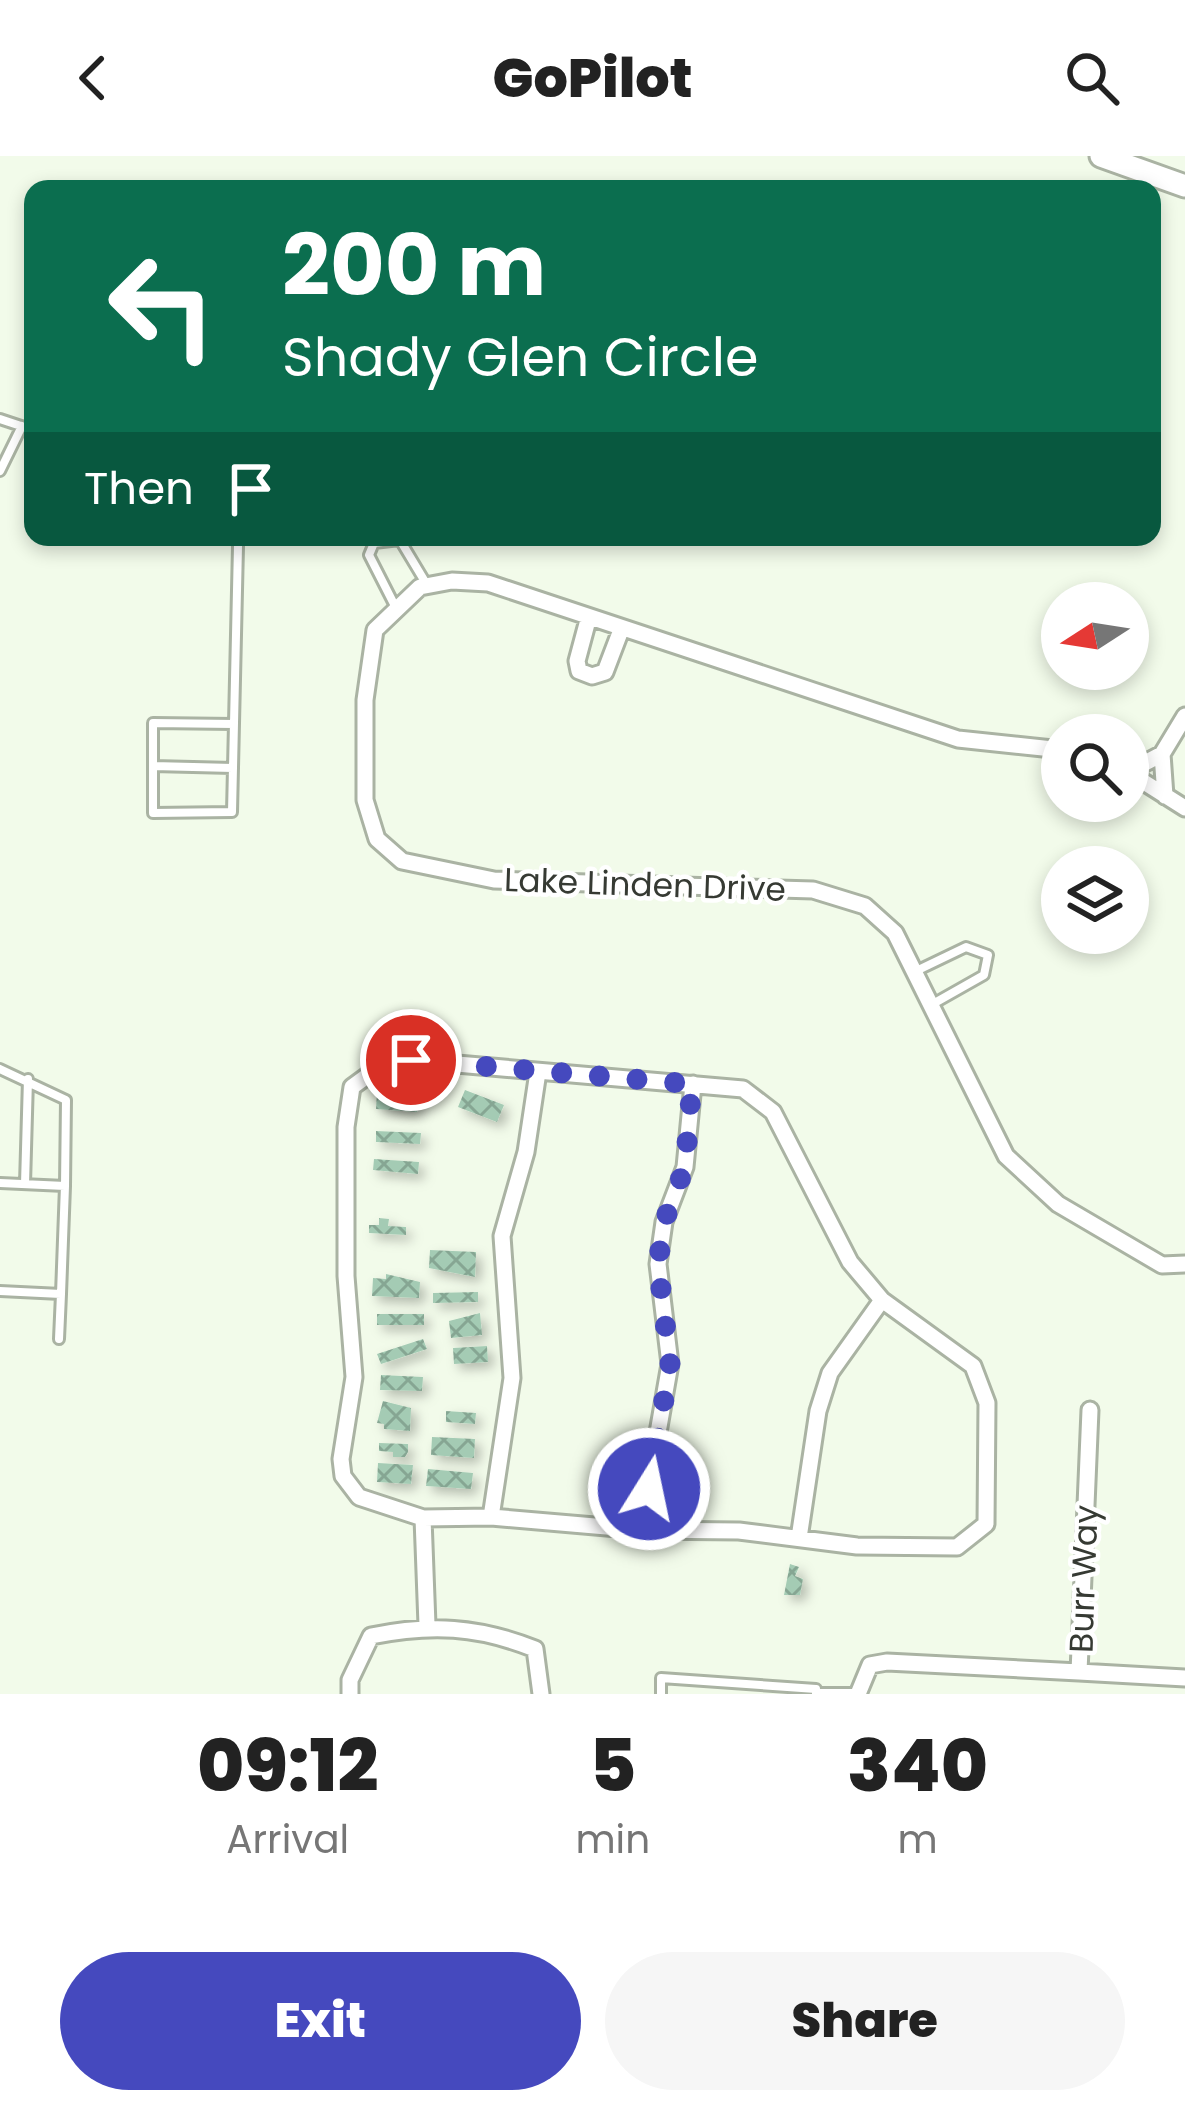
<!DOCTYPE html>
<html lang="en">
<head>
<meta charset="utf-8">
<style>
  body { margin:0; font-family:Poppins,sans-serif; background:#f6f6f6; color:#222; height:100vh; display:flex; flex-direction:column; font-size:45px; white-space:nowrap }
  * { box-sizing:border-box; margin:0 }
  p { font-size:39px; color:#767676 }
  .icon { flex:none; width:66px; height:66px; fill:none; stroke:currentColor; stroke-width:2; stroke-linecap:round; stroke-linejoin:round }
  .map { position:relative; height:1538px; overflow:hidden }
  .panel { display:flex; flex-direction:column; background:#fff; flex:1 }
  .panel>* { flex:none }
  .banner { position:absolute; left:24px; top:24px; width:1137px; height:366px; border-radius:24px; box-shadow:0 6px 18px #0003; background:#0b6e4f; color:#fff; overflow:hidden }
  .needle { width:78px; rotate:258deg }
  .buttons { position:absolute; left:1041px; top:426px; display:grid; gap:24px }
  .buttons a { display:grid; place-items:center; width:108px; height:108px; border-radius:50%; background:#fff; box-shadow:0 6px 18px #0003; font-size:60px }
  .pin { position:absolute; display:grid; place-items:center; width:102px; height:102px; color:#fff; margin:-51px; border:6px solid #fff; border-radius:50%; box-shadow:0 3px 12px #0007 }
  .me { position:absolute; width:132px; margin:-66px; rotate:10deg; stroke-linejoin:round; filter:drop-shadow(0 0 9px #0008) }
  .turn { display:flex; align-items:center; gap:42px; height:252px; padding:0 60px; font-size:54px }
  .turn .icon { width:156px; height:156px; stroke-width:2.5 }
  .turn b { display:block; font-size:84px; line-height:102px }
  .then { display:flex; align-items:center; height:114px; padding:0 60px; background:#0003; gap:24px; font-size:45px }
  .eta { display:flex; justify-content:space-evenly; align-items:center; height:204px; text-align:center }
  .eta b { font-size:72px; font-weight:800; line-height:84px }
  .action { display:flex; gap:24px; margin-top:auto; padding:24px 60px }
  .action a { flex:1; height:138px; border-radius:72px; background:#4549be; color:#fff; font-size:48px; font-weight:800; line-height:138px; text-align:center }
  .action a+a { background:#f6f6f6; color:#222 }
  header { display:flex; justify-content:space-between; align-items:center; height:156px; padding:0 60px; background:#fff; font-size:54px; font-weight:800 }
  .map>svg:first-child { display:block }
</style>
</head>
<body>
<header><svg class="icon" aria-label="back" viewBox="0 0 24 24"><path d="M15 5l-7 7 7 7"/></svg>GoPilot<svg class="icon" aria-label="search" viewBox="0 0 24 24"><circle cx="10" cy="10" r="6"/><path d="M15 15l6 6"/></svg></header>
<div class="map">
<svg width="1185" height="1538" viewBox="0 0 1185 1538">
  <defs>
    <pattern id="building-cross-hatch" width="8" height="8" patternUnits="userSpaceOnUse" patternTransform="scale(3)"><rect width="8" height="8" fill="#a4cbb4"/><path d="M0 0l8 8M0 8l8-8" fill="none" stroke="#86a693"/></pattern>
    <filter id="shadow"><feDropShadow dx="5.5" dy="5.5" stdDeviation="6" flood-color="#0004"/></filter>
  </defs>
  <rect width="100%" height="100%" fill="#f2fbea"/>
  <!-- building -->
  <path fill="url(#building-cross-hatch)" filter="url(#shadow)" d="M465 934 504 949 497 966 458 951Z
    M377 936 418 940 417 956 376 953Z
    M376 975 421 977 420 988 376 986Z
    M374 1003 419 1006 418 1018 373 1014Z
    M379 1062 389 1063 388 1070 406 1071V1079L369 1077V1069H379Z
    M430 1094 476 1096 475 1121 429 1112Z
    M386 1118 420 1126 419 1142 372 1140 373 1122 386 1123Z
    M478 1136V1146L433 1147V1137Z
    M480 1157 482 1179 451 1182 449 1165Z
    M377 1158H424V1169H377Z
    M423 1183 427 1193 381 1208 377 1198Z
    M487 1190 488 1206 454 1208 453 1192Z
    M381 1219 423 1221 422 1235 380 1234Z
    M383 1245 411 1252 410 1275 384 1273V1268L377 1267Z
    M446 1255 476 1257 475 1268 446 1266Z
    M432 1281 475 1283 474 1302 431 1299Z
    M379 1287 408 1288V1296L405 1301H393V1296L379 1295Z
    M378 1307 413 1309 411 1328 377 1326Z
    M428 1313 473 1317 471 1333 426 1330Z
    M790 1408 799 1411 795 1420 803 1423 800 1439H784Z"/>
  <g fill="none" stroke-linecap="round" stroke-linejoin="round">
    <!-- lane casing -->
    <g stroke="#aab3a3" stroke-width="14">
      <path id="lane" d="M0 263 33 274
        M0 315 22 270
        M396 452 369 399 374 387 400 384 427 429
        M234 568 153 567V657L232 656 238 390 236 381
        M153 610 233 612
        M914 816 966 791 988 799 984 819 931 849
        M0 913 66 944 65 1030
        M0 1027 65 1030 61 1138 0 1135
        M25 1028 28 923
        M59 1183 61 1138
        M816 1537H857
        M661 1538V1522L816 1533"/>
    </g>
    <!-- street casing -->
    <g stroke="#aab3a3" stroke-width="21">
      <path id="street" d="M588 464 577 505 579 515 592 520 605 516 621 474
        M1062 594 958 583 488 427 452 425 420 431 375 474 365 544V644L377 683 402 705 494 724 813 734 865 750 895 777 1006 1000 1058 1048 1162 1109 1185 1108
        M1162 598 1185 560
        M1128 616 1162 598 1165 640
        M1128 616 1185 652
        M411 904 743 933 773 956 850 1106 882 1144 973 1210 987 1247 986 1368 957 1391 857 1390 739 1375 641 1374 491 1361 423 1362 359 1341 343 1320 341 1303 354 1221 346 1120V971L352 931 382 909Z
        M1090 1254 1079 1516 1185 1522
        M491 1361 512 1222 502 1080 526 996 538 916
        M423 1362 427 1469
        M641 1374 670 1208 658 1108 664 1066 685 1011 693 928
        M799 1382 818 1255 830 1217 882 1144
        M350 1538V1524L371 1480C431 1468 477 1470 535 1493L541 1538
        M858 1538 870 1509 887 1506 1079 1516"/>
    </g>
    <!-- secondary casing -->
    <g stroke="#aab3a3" stroke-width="27">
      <path id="secondary" d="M1101 0 1185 30"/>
    </g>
    <!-- lane -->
    <use href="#lane" stroke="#fff" stroke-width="8"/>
    <!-- street -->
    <use href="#street" stroke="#fff" stroke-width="15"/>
    <!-- secondary -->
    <use href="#secondary" stroke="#fff" stroke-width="21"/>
  </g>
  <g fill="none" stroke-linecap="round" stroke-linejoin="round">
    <!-- route -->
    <path stroke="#4549be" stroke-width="21" stroke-dasharray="0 37.8" d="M411 904 692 928 685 1011 664 1066 658 1108 670 1208 649 1333"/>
  </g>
  <g text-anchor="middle" stroke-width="9" stroke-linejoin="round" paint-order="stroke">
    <!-- street labels -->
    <g font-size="33" fill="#363a33" stroke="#fff">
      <text transform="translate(645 728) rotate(2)" y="12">Lake Linden Drive</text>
      <text transform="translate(1083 1423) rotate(-88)" y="12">Burr Way</text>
    </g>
  </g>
</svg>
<div class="buttons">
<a><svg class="needle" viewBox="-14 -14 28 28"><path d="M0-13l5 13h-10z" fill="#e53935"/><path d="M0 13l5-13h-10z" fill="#767676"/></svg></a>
<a><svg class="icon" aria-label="search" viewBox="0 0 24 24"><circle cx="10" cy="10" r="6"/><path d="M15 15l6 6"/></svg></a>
<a><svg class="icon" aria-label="layers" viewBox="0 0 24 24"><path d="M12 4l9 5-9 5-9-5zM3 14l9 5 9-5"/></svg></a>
</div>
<div class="pin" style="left:411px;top:904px;background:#d93025"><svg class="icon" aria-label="arrive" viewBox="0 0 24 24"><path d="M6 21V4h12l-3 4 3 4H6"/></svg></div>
<svg class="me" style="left:649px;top:1333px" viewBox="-20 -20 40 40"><circle r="17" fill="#4549be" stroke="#fff" stroke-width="3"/><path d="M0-11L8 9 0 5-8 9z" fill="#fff"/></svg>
<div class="banner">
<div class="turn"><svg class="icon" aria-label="left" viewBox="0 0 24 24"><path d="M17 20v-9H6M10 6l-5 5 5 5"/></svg><div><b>200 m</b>Shady Glen Circle</div></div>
<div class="then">Then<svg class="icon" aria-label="arrive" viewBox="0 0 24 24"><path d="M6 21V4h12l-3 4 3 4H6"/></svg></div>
</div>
</div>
<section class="panel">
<div class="eta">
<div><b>09:12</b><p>Arrival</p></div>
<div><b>5</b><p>min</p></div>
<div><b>340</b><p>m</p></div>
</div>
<div class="action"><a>Exit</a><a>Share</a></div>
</section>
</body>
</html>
